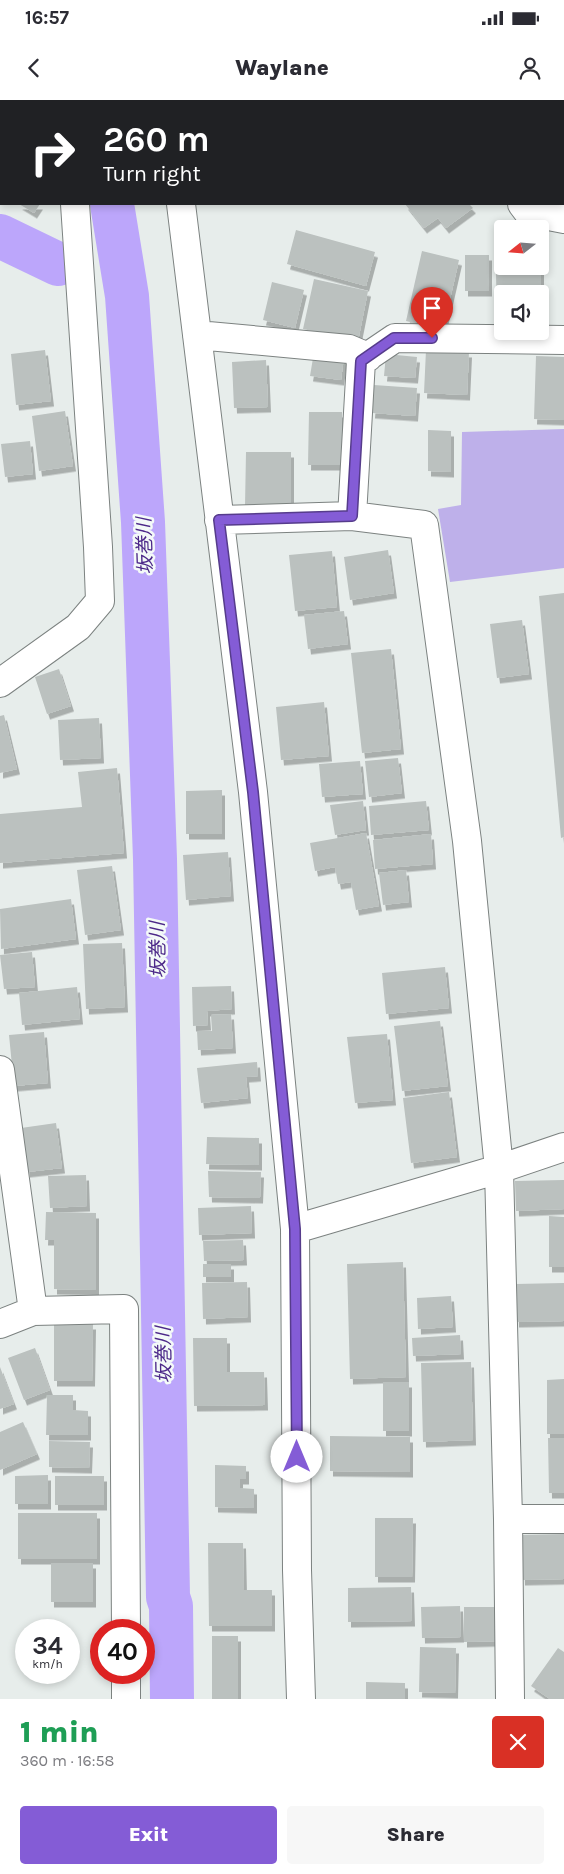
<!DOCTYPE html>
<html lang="en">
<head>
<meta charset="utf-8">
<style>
  body { margin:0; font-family:Karla,"Noto Sans JP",sans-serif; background:#f7f7f7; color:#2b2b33; height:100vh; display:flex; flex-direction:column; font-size:19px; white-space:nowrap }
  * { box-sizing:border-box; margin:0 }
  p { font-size:16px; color:#7c7c81 }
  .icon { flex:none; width:28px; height:28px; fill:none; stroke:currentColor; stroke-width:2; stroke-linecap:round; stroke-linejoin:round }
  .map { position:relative; height:1599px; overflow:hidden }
  .sheet { display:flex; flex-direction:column; background:#fff; flex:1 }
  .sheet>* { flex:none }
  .hud { position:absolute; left:0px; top:0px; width:565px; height:105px; box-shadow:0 2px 8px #0003; background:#202124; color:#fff; overflow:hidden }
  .needle { width:32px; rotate:253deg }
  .controls { position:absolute; left:494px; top:120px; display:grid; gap:10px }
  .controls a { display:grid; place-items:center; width:55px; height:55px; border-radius:5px; background:#fff; box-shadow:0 2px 8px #0003; font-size:25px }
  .speed { position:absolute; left:15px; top:1519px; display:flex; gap:10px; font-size:25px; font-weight:700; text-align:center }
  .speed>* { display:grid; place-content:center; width:65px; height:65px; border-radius:50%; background:#fff; box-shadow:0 2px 8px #0003; line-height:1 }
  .speed small { font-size:12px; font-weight:400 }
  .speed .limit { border:8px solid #d22; background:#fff; color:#111 }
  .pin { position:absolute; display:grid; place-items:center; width:42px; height:42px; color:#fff; margin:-51px -21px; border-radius:50% 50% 50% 0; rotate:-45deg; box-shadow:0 0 5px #0007 }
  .pin .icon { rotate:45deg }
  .me { position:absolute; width:55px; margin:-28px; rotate:0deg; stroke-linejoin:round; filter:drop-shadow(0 0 4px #0008) }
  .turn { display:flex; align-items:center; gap:18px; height:105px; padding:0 20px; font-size:22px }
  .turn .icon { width:65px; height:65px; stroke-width:2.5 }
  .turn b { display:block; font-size:35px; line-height:42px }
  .round { display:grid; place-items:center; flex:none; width:52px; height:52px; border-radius:5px; background:#f7f7f7 }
  .headline { display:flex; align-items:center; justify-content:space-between; height:85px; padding:0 20px }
  h1 { font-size:30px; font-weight:800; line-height:38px; color:#1e9e55 }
  .action { display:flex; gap:10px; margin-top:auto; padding:10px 20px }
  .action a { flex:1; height:58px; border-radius:5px; background:#845cd6; color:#fff; font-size:20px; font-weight:800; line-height:58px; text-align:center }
  .action a+a { background:#f7f7f7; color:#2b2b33 }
  .status { display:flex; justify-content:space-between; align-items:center; height:35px; padding:0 25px; background:#fff; direction:ltr }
  .status svg { height:14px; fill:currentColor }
  header { display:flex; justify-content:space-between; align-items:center; height:65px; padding:0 20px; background:#fff; font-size:22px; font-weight:800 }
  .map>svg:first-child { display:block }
</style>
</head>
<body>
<div class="status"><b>16:57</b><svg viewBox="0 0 49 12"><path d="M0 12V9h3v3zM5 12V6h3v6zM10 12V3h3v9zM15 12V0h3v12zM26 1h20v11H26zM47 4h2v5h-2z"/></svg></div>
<header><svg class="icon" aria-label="back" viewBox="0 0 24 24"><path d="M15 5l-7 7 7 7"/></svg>Waylane<svg class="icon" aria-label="person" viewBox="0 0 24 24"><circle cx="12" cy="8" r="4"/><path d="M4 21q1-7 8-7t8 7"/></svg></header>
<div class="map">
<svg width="564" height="1599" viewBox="0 0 564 1599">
  <defs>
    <filter id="shadow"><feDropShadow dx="3" dy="5.5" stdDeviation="0" flood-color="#0004"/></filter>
  </defs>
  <rect width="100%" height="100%" fill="#e7edeb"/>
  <!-- park -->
  <path fill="#beb0ea" d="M564 329V468L450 482 438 409 461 405 462 332Z"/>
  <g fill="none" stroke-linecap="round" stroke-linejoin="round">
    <!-- river -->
    <path stroke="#bca6fb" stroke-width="44" d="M95 1V0
      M112 104 127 196 143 422 155 759 168 1497 171 1506 172 1599
      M0 136 58 164"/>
  </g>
  <!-- building -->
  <path fill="#bbc1bf" filter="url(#shadow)" d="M19 104H40L34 113Z
    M405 104H469L473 108 446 128 438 118 424 128Z
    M296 130 375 152 366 186 287 164Z
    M497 134H502V156H497Z
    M422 151 459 160 443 230 406 221Z
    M465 155H489V191H465Z
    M506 166H541V194H502V221H497L496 174H507Z
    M314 179 368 191 358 241 303 229Z
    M272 182 304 190 295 228 263 220Z
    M45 250 51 301 16 305 11 254Z
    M426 250 469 252 467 295 424 293Z
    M314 252 344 257 341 280 310 276Z
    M386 254 417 257 415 278 384 276Z
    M536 256 564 257V320L534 319Z
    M266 260 268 307 234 308 232 262Z
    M374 285 417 288 415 316 372 313Z
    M65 311 73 366 39 371 32 316Z
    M309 312H342V365H308Z
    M428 330 451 331V372L428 371Z
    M30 341 33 374 5 377 1 344Z
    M246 352H291V407L245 406Z
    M388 450 394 493 350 500 344 457Z
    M332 451 337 507 295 511 289 455Z
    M564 493V737L561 738 539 496Z
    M344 511 348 544 308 549 304 515Z
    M522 520 529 574 497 578 490 524Z
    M391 549 401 649 362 653 351 553Z
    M59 569 71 606 47 614 35 577Z
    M324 602 329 656 281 660 276 607Z
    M4 615 17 669 0 673V616Z
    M99 618 101 658 60 660 58 620Z
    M398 658 402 693 369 697 365 661Z
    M360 661 363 694 322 697 319 664Z
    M117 668 124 753 0 763V714L82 707 78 672Z
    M222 690V734H186V691Z
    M363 701 366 730 335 735 330 705Z
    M426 701 429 730 371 735 369 706Z
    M366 733 379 806 356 810 351 782 338 784 335 767 315 771 310 743Z
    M431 734 433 764 375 769 373 740Z
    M228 752 231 796 186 800 183 755Z
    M112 766 121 830 85 835 77 770Z
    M406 770 409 802 383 805 379 773Z
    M71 799 76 839 1 849 0 809Z
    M122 843 125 907 86 909 83 844Z
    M32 852 35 887 4 889 0 855Z
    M445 867 449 908 386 914 382 873Z
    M231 886 232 909 207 911 208 925 193 926 192 887Z
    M77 887 80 919 22 925 19 893Z
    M231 914 233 948 198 950 197 931H212L211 915Z
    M440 921 448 986 402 991 394 926Z
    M44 932 48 983 14 986 9 935Z
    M387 934 393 1000 355 1003 347 937Z
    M257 962 258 976 246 977 248 998 201 1003 197 968Z
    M449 992 457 1057 411 1063 403 998Z
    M56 1023 62 1068 27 1072 21 1028Z
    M207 1037 259 1038V1065L206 1064Z
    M208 1071 261 1072 260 1098 209 1097Z
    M86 1075 87 1106 50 1108 48 1076Z
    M564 1080V1109L516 1111 515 1081Z
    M251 1106 252 1133 199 1135 198 1108Z
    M46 1112 96 1113V1190L54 1189V1140H45Z
    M549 1116 564 1117V1167H549Z
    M243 1140 244 1160 204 1161 203 1141Z
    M403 1162 406 1277 350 1279 347 1164Z
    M203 1164H231V1177H203Z
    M247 1182 248 1217 203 1219 202 1183Z
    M564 1183V1221L516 1222 515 1184Z
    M451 1196 453 1227 418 1229 417 1198Z
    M54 1224H93L92 1281H54Z
    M460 1235 461 1254 413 1256 412 1238Z
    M193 1238H227V1272H264L265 1305 194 1306Z
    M35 1248 50 1290 24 1300 8 1258Z
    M471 1262 473 1340 423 1342 421 1263Z
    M0 1267 14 1304 0 1309Z
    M564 1279V1334H547V1280Z
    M383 1282H409V1331H383Z
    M47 1295H73V1310L88 1311V1335H46Z
    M23 1322 37 1354 0 1370V1332Z
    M330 1336 410 1337V1372L330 1371Z
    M548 1338H564V1393H549Z
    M49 1341 90 1342 89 1368 49 1367Z
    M215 1365 246 1366V1379H240V1388L254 1389V1408L215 1407Z
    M48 1375V1404H15V1376Z
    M55 1376H104V1405H55Z
    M18 1413H97V1459H18Z
    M375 1418H413L412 1477H375Z
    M564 1434V1479L522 1480 521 1435Z
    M208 1443H243L244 1490H272V1526H209Z
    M51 1463H93V1502H51Z
    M411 1487 412 1521 348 1522V1488Z
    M460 1506 461 1537 422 1538 421 1507Z
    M464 1507H496L497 1541 464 1542Z
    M212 1536H238V1599H212Z
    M420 1547 456 1548 455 1593 419 1592Z
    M558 1548 564 1552V1599H550L531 1586Z
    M366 1582 405 1583V1599H366Z"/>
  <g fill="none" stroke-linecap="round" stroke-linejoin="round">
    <!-- minor casing -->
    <g stroke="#7c8280" stroke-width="30">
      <path id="minor" d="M167 0V1
        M0 29 1 30
        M181 104 253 692 295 1129 297 1470 301 1599
        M522 104 528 112 564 119
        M197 235 349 249 368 257
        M352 416 361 261 395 238 564 240
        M219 420 352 416 424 425 467 741 499 1069 508 1419 510 1599
        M0 583 78 527 100 501 98 447 75 104
        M0 970 33 1211
        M295 1129 499 1069 564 1047
        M0 1224 33 1211 124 1209 126 1530
        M508 1419H564
        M126 1572V1599"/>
    </g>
    <!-- minor -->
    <use href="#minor" stroke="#fff" stroke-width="28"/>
  </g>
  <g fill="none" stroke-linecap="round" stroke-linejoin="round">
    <!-- route casing -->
    <g stroke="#563c8b" stroke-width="12">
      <path id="route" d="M297 1357 295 1129 253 692 219 420 352 416 361 261 394 238H432"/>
    </g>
    <!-- route -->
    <use href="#route" stroke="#845cd6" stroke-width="9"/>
  </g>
  <g text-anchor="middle" stroke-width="5" stroke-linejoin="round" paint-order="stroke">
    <!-- water labels -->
    <g font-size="19" font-style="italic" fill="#4c2889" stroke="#f4faf8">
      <text transform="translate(144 446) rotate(-92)" y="7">坂巻川</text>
      <text transform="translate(157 850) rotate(-91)" y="7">坂巻川</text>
      <text transform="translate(163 1255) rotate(-91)" y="7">坂巻川</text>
    </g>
  </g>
</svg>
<div class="controls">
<a><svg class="needle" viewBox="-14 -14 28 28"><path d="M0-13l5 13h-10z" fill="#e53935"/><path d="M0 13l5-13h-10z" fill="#7c7c81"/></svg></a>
<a><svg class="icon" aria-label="sound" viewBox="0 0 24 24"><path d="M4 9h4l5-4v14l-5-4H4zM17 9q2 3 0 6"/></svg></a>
</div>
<div class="speed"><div>34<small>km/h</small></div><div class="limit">40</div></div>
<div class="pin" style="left:432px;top:238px;background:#d93025"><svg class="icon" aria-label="arrive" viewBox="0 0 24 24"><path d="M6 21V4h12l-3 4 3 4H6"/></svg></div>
<svg class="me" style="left:297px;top:1357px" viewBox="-20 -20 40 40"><circle r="19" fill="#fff"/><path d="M0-13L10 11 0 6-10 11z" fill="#845cd6"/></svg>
<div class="hud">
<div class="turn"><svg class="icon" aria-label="right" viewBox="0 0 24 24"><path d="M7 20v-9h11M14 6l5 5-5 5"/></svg><div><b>260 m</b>Turn right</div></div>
</div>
</div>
<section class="sheet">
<div class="headline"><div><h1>1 min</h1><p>360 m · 16:58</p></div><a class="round" style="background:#d93025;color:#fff"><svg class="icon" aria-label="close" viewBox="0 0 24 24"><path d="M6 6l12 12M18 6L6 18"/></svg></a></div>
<div class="action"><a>Exit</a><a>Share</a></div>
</section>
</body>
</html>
